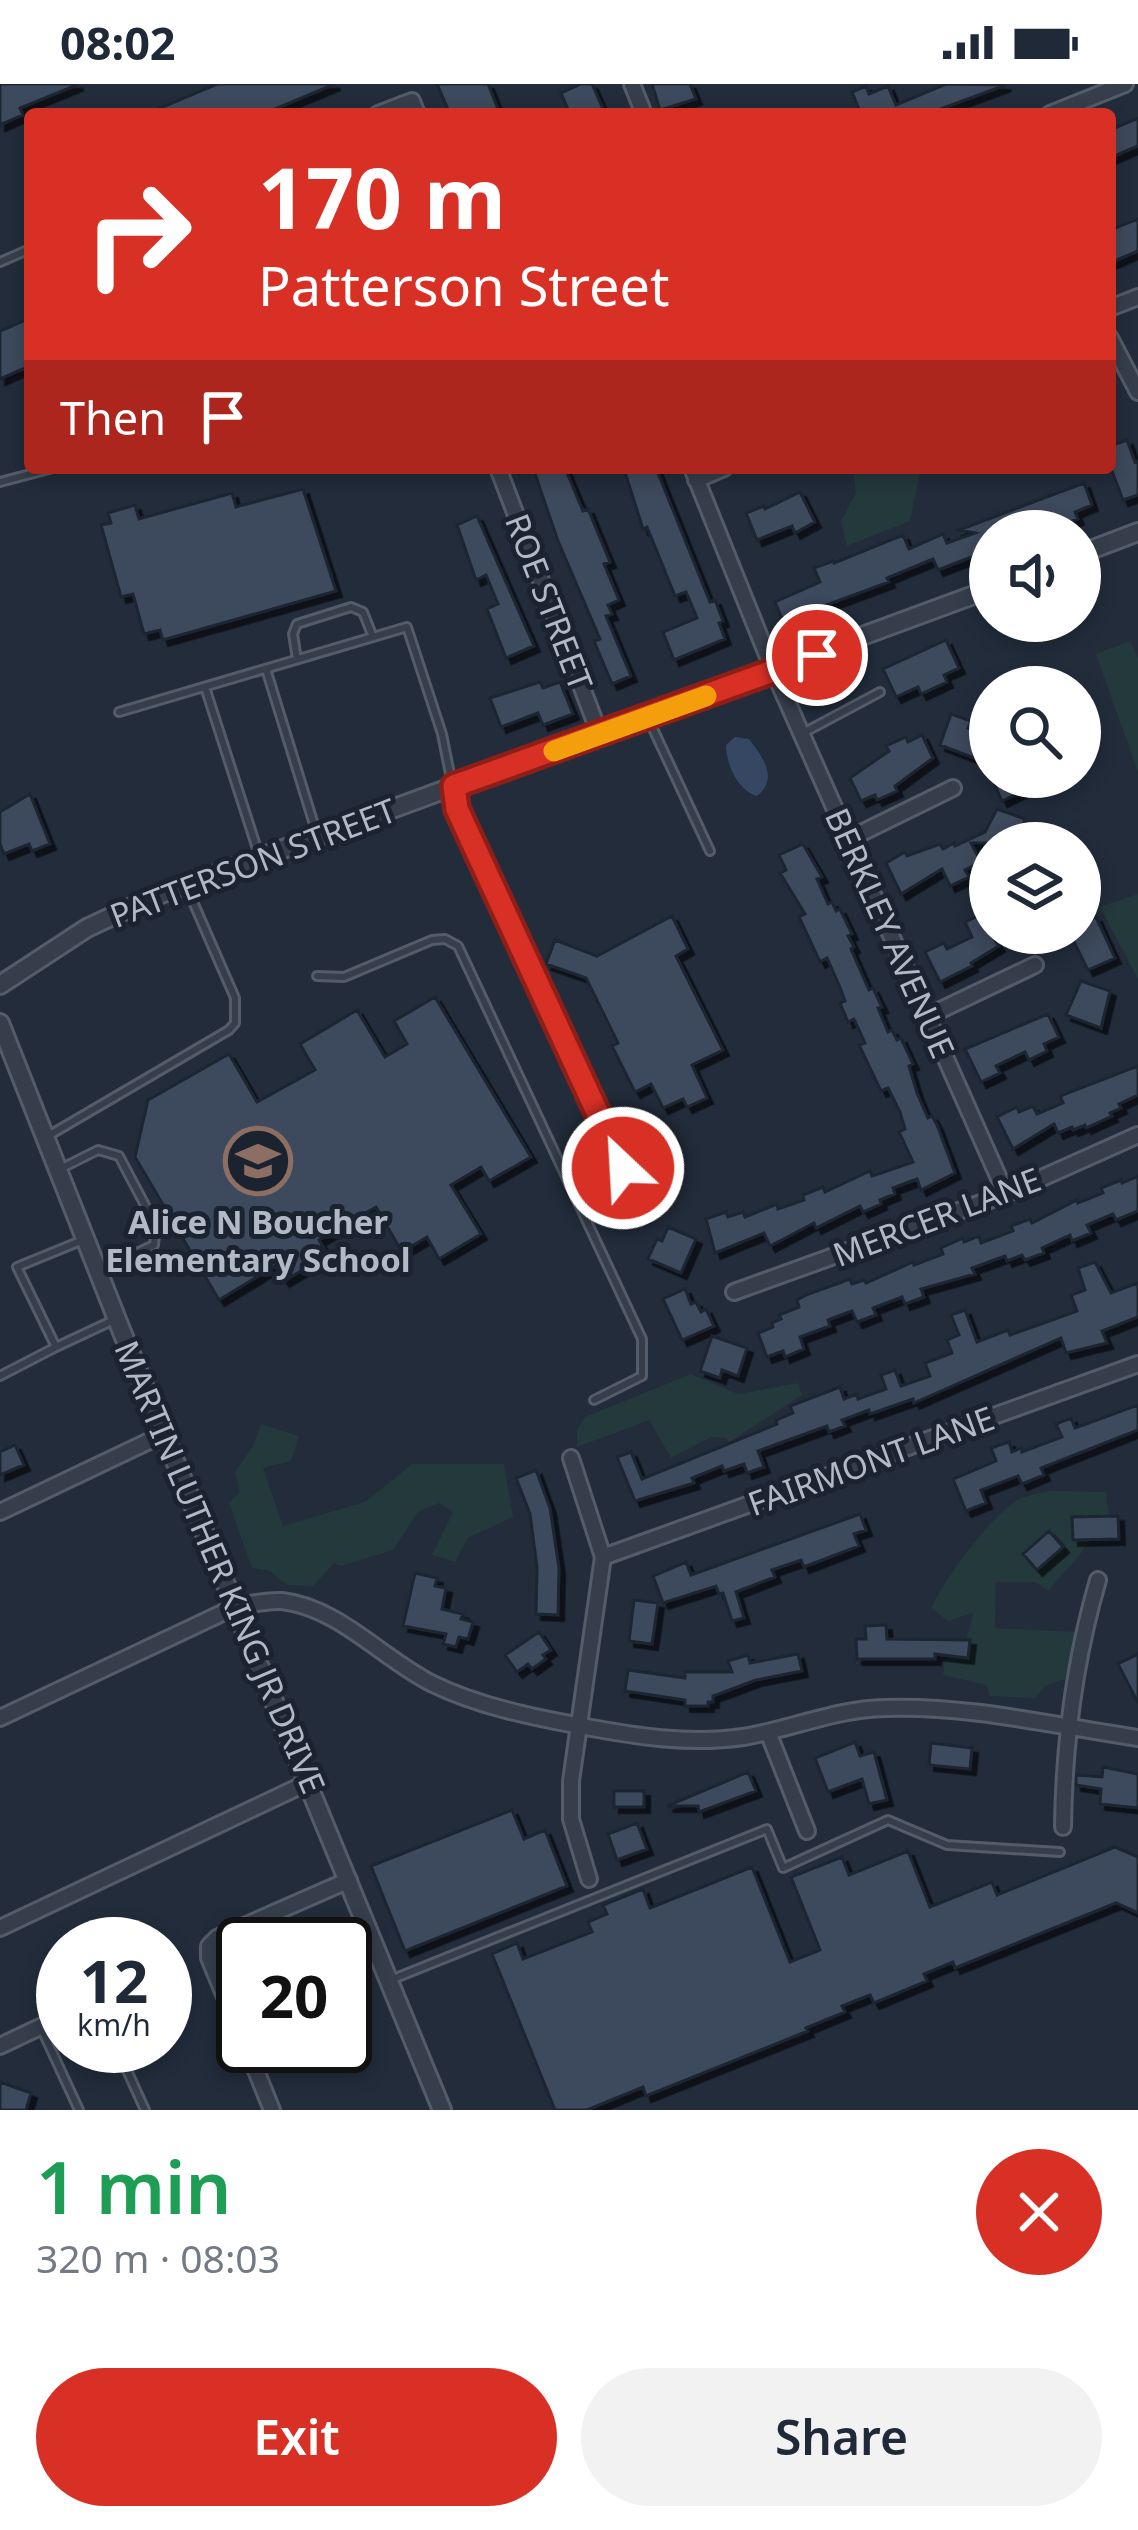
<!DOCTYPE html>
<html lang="en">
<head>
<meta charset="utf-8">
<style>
  body { margin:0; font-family:"Noto Sans",sans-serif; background:#f2f2f3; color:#1f2937; height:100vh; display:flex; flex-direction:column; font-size:45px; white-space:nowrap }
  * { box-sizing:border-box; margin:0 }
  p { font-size:39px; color:#747a83 }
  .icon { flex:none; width:66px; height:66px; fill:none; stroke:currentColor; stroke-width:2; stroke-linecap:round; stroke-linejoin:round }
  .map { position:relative; height:2026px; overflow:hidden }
  .sheet { display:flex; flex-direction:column; background:#fff; flex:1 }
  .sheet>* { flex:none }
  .hud { position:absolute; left:24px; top:24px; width:1092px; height:366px; border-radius:12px; box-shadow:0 6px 18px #0003; background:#d93025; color:#fff; overflow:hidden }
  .controls { position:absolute; left:969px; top:426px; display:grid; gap:24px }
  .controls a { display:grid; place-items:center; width:132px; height:132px; border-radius:50%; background:#fff; box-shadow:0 6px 18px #0003; font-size:60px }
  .speed { position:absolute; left:36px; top:1833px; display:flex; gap:24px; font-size:60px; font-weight:700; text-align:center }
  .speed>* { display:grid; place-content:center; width:156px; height:156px; border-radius:50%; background:#fff; box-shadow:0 6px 18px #0003; line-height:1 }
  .speed small { font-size:30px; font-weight:400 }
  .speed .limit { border:6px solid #111; border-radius:18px; background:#fff; color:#111 }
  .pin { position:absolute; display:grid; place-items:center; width:102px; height:102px; color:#fff; margin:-51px; border:6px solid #fff; border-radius:50%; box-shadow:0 3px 12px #0007 }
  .me { position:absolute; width:132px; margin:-66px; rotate:335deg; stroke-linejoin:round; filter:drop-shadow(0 0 9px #0008) }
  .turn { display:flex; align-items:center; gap:42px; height:252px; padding:0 36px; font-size:54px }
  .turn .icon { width:156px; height:156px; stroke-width:2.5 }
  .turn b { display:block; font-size:84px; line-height:102px }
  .then { display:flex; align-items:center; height:114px; padding:0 36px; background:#0003; gap:24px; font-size:45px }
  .round { display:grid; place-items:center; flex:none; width:126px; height:126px; border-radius:63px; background:#f2f2f3 }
  .overview { display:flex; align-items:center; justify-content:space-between; height:204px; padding:0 36px }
  h1 { font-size:72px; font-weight:600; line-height:90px; color:#1e9e55 }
  .button { display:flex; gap:24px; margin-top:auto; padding:24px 36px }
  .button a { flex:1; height:138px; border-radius:72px; background:#d93025; color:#fff; font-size:48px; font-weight:600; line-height:138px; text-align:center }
  .button a+a { background:#f2f2f3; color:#1f2937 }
  .status { display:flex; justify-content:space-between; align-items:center; height:84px; padding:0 60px; background:#fff; direction:ltr }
  .status svg { height:33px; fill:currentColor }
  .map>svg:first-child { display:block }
</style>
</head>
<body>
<div class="status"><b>08:02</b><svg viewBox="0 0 49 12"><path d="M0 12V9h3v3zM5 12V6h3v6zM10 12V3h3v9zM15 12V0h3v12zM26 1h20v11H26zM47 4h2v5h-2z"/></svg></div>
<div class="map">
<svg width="1138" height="2026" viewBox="0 0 1138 2026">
  <defs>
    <filter id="shadow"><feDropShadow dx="5.5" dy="5.5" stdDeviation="0" flood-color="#0009"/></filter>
  </defs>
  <rect width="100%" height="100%" fill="#222c3b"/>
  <!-- green -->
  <path fill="#24393c" d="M853 384H921L910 437 847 462 841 437 856 409Z
    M1130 557 1138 573V688L1096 570Z
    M1138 810V895L1100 823Z
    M691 1290 738 1310 798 1299 802 1311 734 1355 737 1365 733 1367 726 1354 711 1353 671 1374 649 1336 577 1363V1346L585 1333Z
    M261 1340 299 1352 291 1377 263 1384 283 1442 365 1418 412 1380H504L513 1433 468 1454 455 1478 432 1471 453 1428 439 1419 418 1428 393 1466 341 1482 334 1479 313 1502 287 1501 270 1487 252 1484 229 1419 240 1408 235 1388 253 1362Z
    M1050 1407 1106 1408 1109 1432 1072 1433 1073 1456H1088C1077 1481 1063 1486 1049 1507L1035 1498H996L995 1544 1077 1548 1065 1595 1045 1602 1035 1614 990 1612 986 1601 943 1591 945 1576 963 1569 973 1529 948 1537 931 1524C944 1496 994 1426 1022 1414 1030 1411 1041 1409 1050 1407Z"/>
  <!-- water -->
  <path fill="#354763" d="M735 653 749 655C763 673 779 695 757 712 738 707 726 680 726 661Z"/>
  <!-- building -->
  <path fill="#3e4a5b" stroke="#1d2532" stroke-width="3" filter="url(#shadow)" d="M0 0H77V1L20 24 23 31 0 41Z
    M217 0H335L263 30H146Z
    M437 0H488L500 30H450Z
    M581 0H592L603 25 591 30H570L561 9Z
    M652 0H690L696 15 660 26Z
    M946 0 1006 1 927 30H861L852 8 866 2 869 10 888 2 896 21Z
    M1138 34V62L1110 74V46Z
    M1138 135V167L1110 179V146Z
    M30 234V282L0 295V247Z
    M1127 356 1135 378 1138 377V411L1123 416 1110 382V362Z
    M533 384H565L583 427 588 425 610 478 604 480 619 516 608 521 612 530 606 532 631 592 612 600 594 557 600 555 558 457Z
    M634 384H656L710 518 715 516 723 537 719 539 725 555 674 576 663 548 697 534 686 508 675 512 647 443 643 445 625 388Z
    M1084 399 1092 421 1075 428 1078 435 1046 447H990V466L938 486 933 475 887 494 889 498 783 537 775 518 820 498 814 484 833 477 834 479 903 451 909 465 943 450 947 459 975 449 959 446Z
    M303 405 336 507 163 556 160 546 144 550 133 510 121 513 101 441 111 439 108 429 135 421 139 435 232 409 236 423Z
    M800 408 815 438 795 449 792 442 757 456 746 429 764 422 765 425Z
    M477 432 534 562 506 574 487 525 498 520 486 491 476 496 457 441Z
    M946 556 959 584 944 591 947 598 921 610 918 603 896 613 883 585Z
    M540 598 543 604 560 598 573 630 543 641 538 629 501 643 490 614Z
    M951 630 971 637 968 644 983 649 974 674 940 661Z
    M922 651 933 674 895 702 897 707 877 716 875 711 861 717 850 694 889 667 886 662 906 653 908 658Z
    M991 693H1024L1029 704 1002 717Z
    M30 710 50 760 32 767 29 760 4 770 0 760V728Z
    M997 725 1025 735 1017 759H971L981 778 965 786 969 793 950 802 942 785 901 810 886 779 905 768 907 772 940 760 943 765 954 759 955 762 985 748Z
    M803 760 822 793 817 795 828 820 832 818 836 827 840 825 852 850 848 852 854 863 851 865 869 906 873 904 882 923 878 924 888 948 892 946 897 956 901 954 913 980 909 982 917 1009 928 1034 932 1032 937 1041 955 1089 921 1106 917 1095 893 1104 895 1110 880 1116 881 1120 863 1128 860 1122 816 1144 814 1139 770 1162 764 1149 715 1169 706 1135 726 1128 728 1133 743 1128 745 1133 777 1120 778 1125 804 1116 803 1111 823 1103 825 1108 870 1087 872 1092 913 1078 899 1048 905 1045 900 1028 888 1004 881 1007 859 961 865 959 854 935 848 938 840 919 845 917 839 901 827 874 820 878 799 833 805 830 780 789 786 786 779 771Z
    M985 829 990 849 999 862 971 879 972 882 940 898 925 868 944 859 947 865 972 853 965 838Z
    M672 832 688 865 676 872 723 966 692 981 707 1014 687 1023 683 1015 663 1024 651 1000 635 1008 612 962 618 959 586 894 546 880 555 856 597 872Z
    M1096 833 1115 874 1088 886 1071 852 1083 846 1080 841Z
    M1081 897 1110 907 1101 944 1066 931Z
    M435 913 531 1073 489 1097 481 1083 451 1101 481 1150 439 1175 427 1153 402 1168 376 1123 319 1156 328 1171 284 1197 275 1182 219 1216 135 1073 148 1016 229 970 257 1018 315 986 300 960 357 926 385 973 407 960 394 937Z
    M1048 930 1059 953 1044 960 1047 967 1029 976 1025 968 996 982 1000 989 981 998 965 965Z
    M1138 982V1011L1119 1020 1121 1024 1110 1029 1112 1032 1086 1044 1085 1041 1073 1046 1072 1043 1058 1049 1054 1040 1013 1065 997 1033 1017 1023 1019 1028 1033 1022 1037 1030 1063 1019 1060 1012Z
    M1138 1092V1127L1116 1136 1113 1130 1087 1141 1091 1149 1072 1157 1070 1151 1042 1164 1044 1169 1025 1176 1022 1171 1007 1177 1005 1172 972 1184 975 1190 921 1205 924 1213 905 1220 902 1213 873 1224 876 1231 857 1238 852 1227 828 1236 830 1242 800 1253 804 1265 785 1273 783 1267 767 1273 758 1249 773 1243 772 1239 781 1235 779 1231 799 1223 797 1216 806 1211 850 1195 852 1200 864 1196 866 1199 913 1178 914 1181 943 1170 941 1164 963 1154 964 1158 979 1152 981 1159 1013 1147 1011 1142 1030 1135 1032 1139 1077 1116 1078 1119 1103 1109 1101 1104 1121 1096 1122 1099Z
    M668 1143 696 1155 681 1189 648 1175 657 1155 662 1157Z
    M1095 1178 1111 1209 1138 1199V1233L1102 1247 1107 1259 1066 1269 1061 1254 914 1319 913 1315 870 1330 869 1326 842 1336 845 1342 829 1348 827 1342 758 1367 764 1383 747 1389 744 1380 724 1387 722 1382 692 1394 694 1399 635 1417 617 1373 631 1368 642 1395 777 1340 776 1336 793 1329 790 1322 840 1303 844 1315 857 1310 858 1315 886 1305 881 1291 895 1286 901 1302 930 1292 925 1279 952 1269 947 1256 959 1251 951 1231 965 1226 977 1258 1008 1246 1010 1251 1077 1227 1071 1211 1085 1206 1078 1184Z
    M685 1205 691 1220 696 1218 701 1228 706 1225 714 1242 682 1256 663 1215Z
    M712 1252 747 1264 738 1292 722 1286 720 1294 700 1287Z
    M1138 1321V1346L1041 1384 1044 1391 1022 1400 1018 1392 981 1406 986 1419 966 1427 953 1395 996 1377 991 1364 1009 1358 1012 1368 1021 1364 1022 1368 1062 1353 1056 1340 1071 1334 1075 1344Z
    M15 1361 24 1381 0 1391V1368Z
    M536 1386 550 1424 559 1484 558 1531 536 1530 537 1483 530 1430 516 1394Z
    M860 1430 866 1446 854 1450 859 1462 804 1483 801 1476 772 1486 775 1493 736 1508 744 1534 732 1537 723 1509 719 1510 716 1502 663 1519 653 1492 686 1478 691 1491Z
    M1118 1432 1119 1455 1073 1456 1072 1433Z
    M1049 1447 1063 1463 1037 1486 1023 1470Z
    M415 1489 437 1494 435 1502 446 1504 442 1525 463 1530 461 1535 473 1538 468 1555 459 1553 456 1563 443 1560 446 1550 403 1542Z
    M634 1516 658 1519 652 1560 629 1557Z
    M886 1541 887 1555 970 1556 968 1574 935 1570V1575H857L856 1555H866L865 1542Z
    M539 1548 551 1566 543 1571 546 1575 532 1585 528 1580 517 1588 505 1571Z
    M798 1570 802 1587 756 1596 713 1612V1618H708V1622H685V1616L625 1607 628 1586 685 1594V1588H732L728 1577 748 1571 750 1579Z
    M1138 1570V1619L1118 1580Z
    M855 1658 860 1672 874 1668 887 1716 869 1720 862 1695 828 1708 815 1674Z
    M931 1659 972 1664 970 1685 929 1681Z
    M1103 1683 1138 1690V1724L1100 1720 1101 1705 1076 1701V1691L1102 1693Z
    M748 1688 756 1707 699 1728 698 1722H667Z
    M614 1707H644V1723H614Z
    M512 1726 524 1755 545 1746 567 1802 405 1867 371 1782Z
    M637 1739 647 1765 617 1776 608 1750Z
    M1115 1763 1138 1773V1829L1116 1819 955 1884 953 1878 924 1890 927 1897 874 1919 870 1911 842 1922 845 1928 806 1944 808 1947 646 2012 643 2003 587 2026H555L492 1870 517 1859 523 1875 592 1848 588 1838 607 1830 603 1821 643 1805 650 1824 752 1783 790 1878 820 1866 791 1793 842 1773 849 1791 908 1767 930 1823 992 1798 997 1811Z
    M0 1998 31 2009 26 2026H0Z"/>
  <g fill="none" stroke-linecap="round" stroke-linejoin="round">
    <!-- service casing -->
    <g stroke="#545c69" stroke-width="12">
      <path id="service" d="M0 178 30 165
        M0 398 53 384
        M297 575 293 550 297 540 351 523 363 528 373 553
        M266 585 316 747
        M205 603 259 771
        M119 628 407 543 442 650 457 725 623 1084
        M648 634 710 767
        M805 648 880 608
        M317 892 344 893 432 856 445 855 458 862 642 1255V1292L594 1316
        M48 1052 229 946 235 939V914L187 804
        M60 1085 98 1066 119 1072 156 1142 154 1161 102 1185
        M83 1156 17 1183 56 1263 116 1235
        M0 1292 56 1263
        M393 1895 767 1745 783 1784 888 1736 947 1761 1060 1768
        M42 1946 79 2026
        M116 1962 145 2026"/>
    </g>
    <!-- minor casing -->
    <g stroke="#545c69" stroke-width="20">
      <path id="minor" d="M632 0 644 30
        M378 30 412 17 417 30
        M1050 30 1125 0
        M1110 224 1138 213
        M1110 254 1138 308
        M498 384 600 651
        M692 384 774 588 1006 1110
        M696 396 724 384
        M849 755 953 704
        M928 932 1035 881
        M734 1208 1006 1110 1138 1051
        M571 1374 603 1473 571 1697V1735L589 1795
        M0 1428 164 1350
        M603 1473 1138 1280
        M0 1634 237 1522C252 1520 268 1516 282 1517 338 1523 384 1576 433 1600 478 1622 532 1633 581 1642 634 1652 689 1661 743 1653 792 1645 835 1625 885 1624 969 1621 1055 1642 1138 1654
        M768 1648 807 1747
        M1063 1743C1064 1661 1075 1575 1098 1496
        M0 1844 309 1698
        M243 1956 209 1874V1862L217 1854 349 1796
        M0 1962 63 1932
        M246 1962 272 2026"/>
    </g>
    <!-- tertiary casing -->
    <g stroke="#545c69" stroke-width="22">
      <path id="tertiary" d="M1080 470 1138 448
        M0 901 87 844 153 813 990 505
        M0 939 122 1248 442 2026"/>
    </g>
    <!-- service -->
    <use href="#service" stroke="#363e4c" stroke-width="6"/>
    <!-- minor -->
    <use href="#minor" stroke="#363e4c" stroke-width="14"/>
    <!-- tertiary -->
    <use href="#tertiary" stroke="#363e4c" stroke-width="16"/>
  </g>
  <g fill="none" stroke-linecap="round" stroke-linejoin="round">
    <!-- route casing -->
    <g stroke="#8d1f18" stroke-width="30">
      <path id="route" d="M623 1084 457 725 454 702 817 571"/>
    </g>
    <!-- route -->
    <use href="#route" stroke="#d93025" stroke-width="21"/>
    <!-- slow -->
    <path stroke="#f59e0b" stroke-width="21" d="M554 667 706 612"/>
  </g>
  <!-- icons -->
  <defs>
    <g id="school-ring" transform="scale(3.45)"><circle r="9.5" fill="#1b2330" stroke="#8d6e63" stroke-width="1.5"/><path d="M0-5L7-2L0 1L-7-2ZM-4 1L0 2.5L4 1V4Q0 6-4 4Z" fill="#8d6e63"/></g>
  </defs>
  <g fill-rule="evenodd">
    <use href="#school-ring" x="258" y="1077"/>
  </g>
  <g text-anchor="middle" stroke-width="10" stroke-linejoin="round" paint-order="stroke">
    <!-- street labels -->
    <g font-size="33" fill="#b1b9c7" stroke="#1b2330">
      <text transform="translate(549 518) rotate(69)" y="12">ROE STREET</text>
      <text transform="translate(253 779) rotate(-21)" y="12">PATTERSON STREET</text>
      <text transform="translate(890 849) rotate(66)" y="12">BERKLEY AVENUE</text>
      <text transform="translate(937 1133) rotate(-21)" y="12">MERCER LANE</text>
      <text transform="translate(871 1377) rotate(-20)" y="12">FAIRMONT LANE</text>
      <text transform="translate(220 1483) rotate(67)" y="12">MARTIN LUTHER KING JR DRIVE</text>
    </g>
    <!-- poi labels -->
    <g font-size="33" font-weight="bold" fill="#b1b9c7" stroke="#1b2330">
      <text x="258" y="1150">Alice N Boucher<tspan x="258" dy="38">Elementary School</tspan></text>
    </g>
  </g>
</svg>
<div class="controls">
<a><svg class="icon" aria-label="sound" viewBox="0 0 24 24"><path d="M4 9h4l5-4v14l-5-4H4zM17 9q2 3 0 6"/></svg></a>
<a><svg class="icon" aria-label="search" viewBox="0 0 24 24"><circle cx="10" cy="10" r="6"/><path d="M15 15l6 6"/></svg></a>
<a><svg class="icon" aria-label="layers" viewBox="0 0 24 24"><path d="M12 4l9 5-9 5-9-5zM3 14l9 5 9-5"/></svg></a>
</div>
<div class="speed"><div>12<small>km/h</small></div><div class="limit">20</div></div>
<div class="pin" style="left:817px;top:571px;background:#d93025"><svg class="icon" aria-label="arrive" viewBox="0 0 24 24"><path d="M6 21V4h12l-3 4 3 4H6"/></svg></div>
<svg class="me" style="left:623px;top:1084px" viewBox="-20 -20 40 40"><circle r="17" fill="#d93025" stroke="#fff" stroke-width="3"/><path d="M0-11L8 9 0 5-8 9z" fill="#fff"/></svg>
<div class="hud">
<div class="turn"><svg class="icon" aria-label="right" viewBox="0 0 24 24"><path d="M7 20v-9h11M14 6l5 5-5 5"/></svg><div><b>170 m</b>Patterson Street</div></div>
<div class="then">Then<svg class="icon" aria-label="arrive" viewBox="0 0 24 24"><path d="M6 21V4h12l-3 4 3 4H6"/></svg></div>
</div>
</div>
<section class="sheet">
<div class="overview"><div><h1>1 min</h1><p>320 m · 08:03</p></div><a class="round" style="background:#d93025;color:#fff"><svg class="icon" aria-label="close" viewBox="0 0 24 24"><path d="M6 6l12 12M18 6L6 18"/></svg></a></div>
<div class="button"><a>Exit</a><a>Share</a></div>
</section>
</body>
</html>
